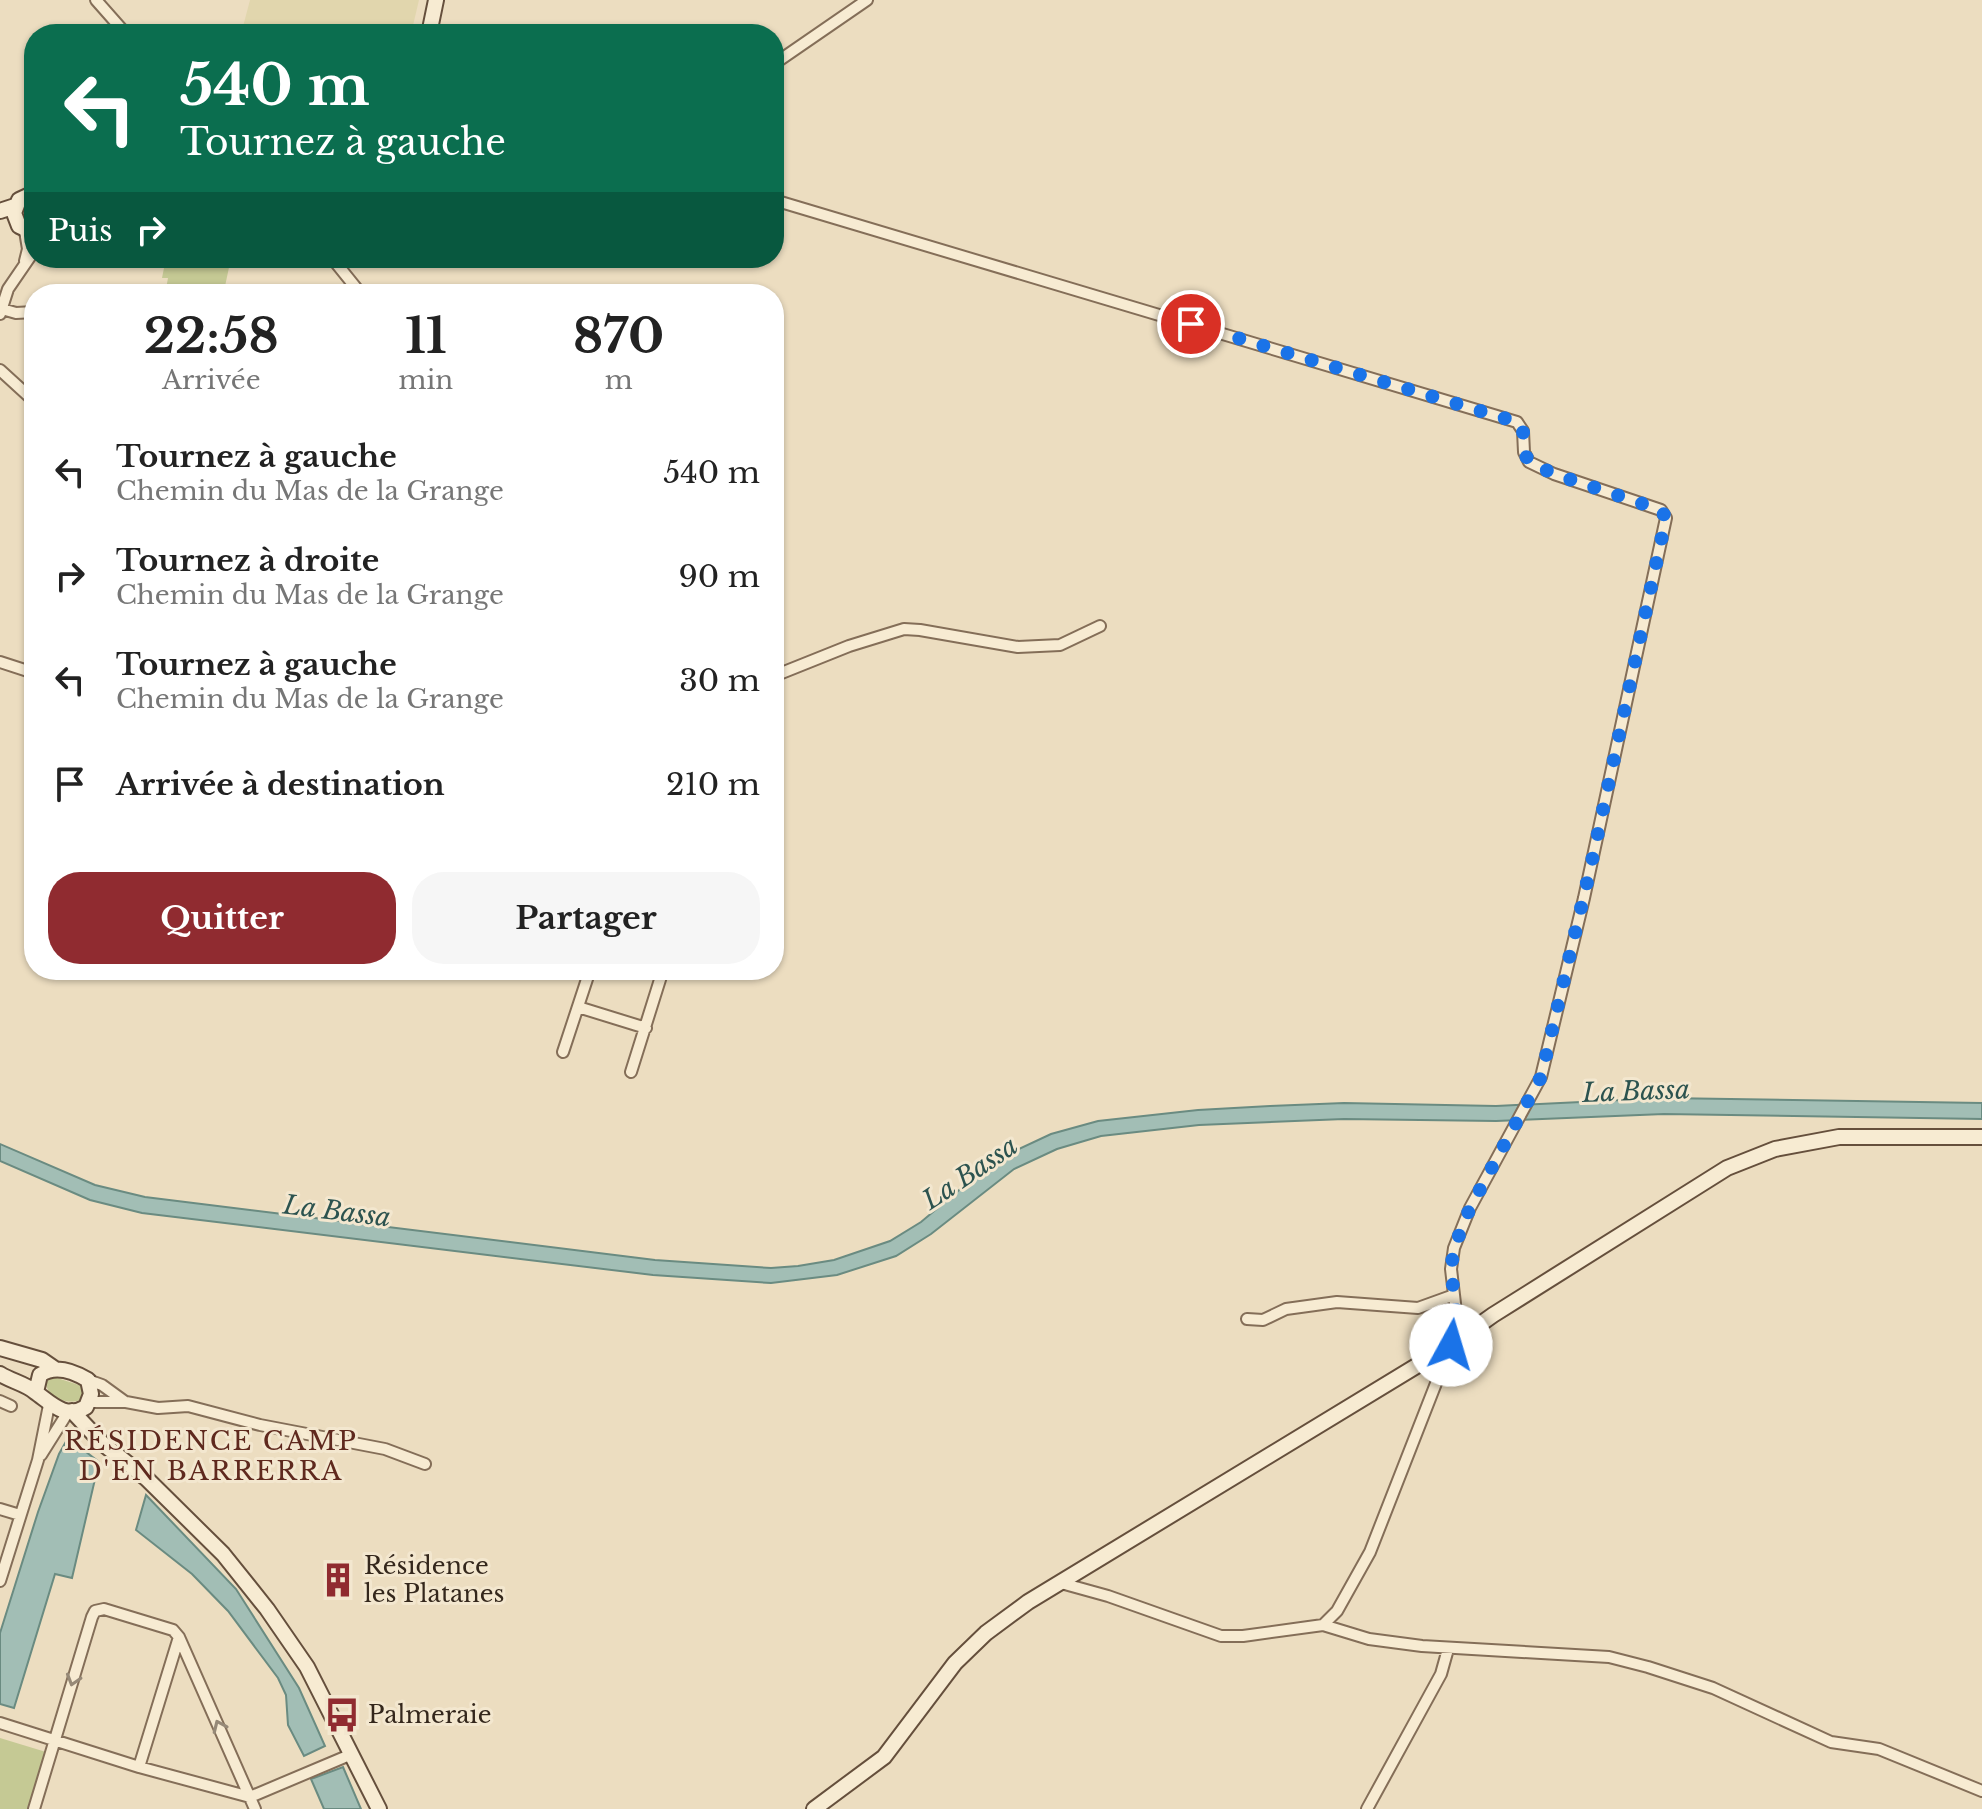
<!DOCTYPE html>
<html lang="fr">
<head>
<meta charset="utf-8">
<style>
  body { margin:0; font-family:"Libre Baskerville",serif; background:#f6f6f6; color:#222; height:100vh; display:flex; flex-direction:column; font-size:30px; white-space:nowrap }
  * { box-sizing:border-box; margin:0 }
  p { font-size:26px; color:#767676 }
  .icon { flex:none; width:44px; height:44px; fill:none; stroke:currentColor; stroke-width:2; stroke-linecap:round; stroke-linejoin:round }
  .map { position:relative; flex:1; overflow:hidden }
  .details { position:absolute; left:24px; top:284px; width:760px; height:696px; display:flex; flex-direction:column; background:#fff; border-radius:32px; box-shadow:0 2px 6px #0004 }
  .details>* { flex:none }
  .hud { position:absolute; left:24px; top:24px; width:760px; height:244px; border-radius:32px; box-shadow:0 2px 6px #0004; background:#0b6e4f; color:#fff; overflow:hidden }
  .pin { position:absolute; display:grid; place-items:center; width:68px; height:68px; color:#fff; margin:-34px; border:4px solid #fff; border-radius:50%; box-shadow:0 2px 8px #0007 }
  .me { position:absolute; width:88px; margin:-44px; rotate:6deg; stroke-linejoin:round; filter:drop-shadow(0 0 6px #0008) }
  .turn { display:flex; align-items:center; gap:28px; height:168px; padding:0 24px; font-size:36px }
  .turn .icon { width:104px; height:104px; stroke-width:2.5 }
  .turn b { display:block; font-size:56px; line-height:68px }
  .then { display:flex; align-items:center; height:76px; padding:0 24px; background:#0003; gap:16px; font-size:30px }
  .eta { display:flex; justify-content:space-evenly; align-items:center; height:136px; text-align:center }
  .eta b { font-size:48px; font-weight:700; line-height:56px }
  .primary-button { display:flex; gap:16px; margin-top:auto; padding:16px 24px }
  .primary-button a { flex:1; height:92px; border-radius:32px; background:#902b30; color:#fff; font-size:32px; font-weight:700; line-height:92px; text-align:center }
  .primary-button a+a { background:#f6f6f6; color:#222 }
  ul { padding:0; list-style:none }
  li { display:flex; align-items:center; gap:24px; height:104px; padding:0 24px }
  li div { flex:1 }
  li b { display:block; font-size:30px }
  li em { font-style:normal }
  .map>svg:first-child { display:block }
</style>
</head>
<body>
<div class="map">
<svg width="1982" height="1809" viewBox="0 0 1982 1809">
  <rect width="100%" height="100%" fill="#ecddc0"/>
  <!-- farmland -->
  <path fill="#e1d6ad" d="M250 0H419L411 34H241Z"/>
  <!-- green -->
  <path fill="#c5c994" d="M166 258H231L224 291 199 287 166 289 168 278H162Z
    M54 1377 82 1386 85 1393 82 1399C72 1404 60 1401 50 1395L46 1385 48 1379Z
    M0 1738 46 1752 29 1809H0Z"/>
  <!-- water -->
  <path fill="#a2beb5" stroke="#6a8b81" stroke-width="2" d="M1664 1098 1982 1103V1119L1664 1114 1496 1121 1344 1119 1199 1125 1101 1136 1057 1149 1014 1169 931 1234 896 1256 837 1275 771 1283 653 1275 142 1213 90 1200 0 1161V1144L95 1185 145 1197 655 1260 771 1268 798 1266 834 1260 890 1241 921 1222 983 1170 1006 1155 1051 1134 1098 1121 1198 1110 1270 1106 1344 1103 1496 1106Z
    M68 1438 99 1462 72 1578 55 1574 14 1708 0 1704V1633L38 1512 59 1454Z
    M146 1495 236 1589 299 1688 325 1746 304 1756 288 1725 286 1695 278 1678 228 1611 192 1574 136 1530Z
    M343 1767 361 1809H324L311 1779Z"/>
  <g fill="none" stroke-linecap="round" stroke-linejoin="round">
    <!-- street casing -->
    <g stroke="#846e58" stroke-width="14">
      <path id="street" d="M96 0 126 34
        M774 64 867 0
        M774 200 1517 422 1523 431 1524 452 1529 462 1554 474 1661 510 1666 518 1584 898 1541 1077 1470 1208 1454 1248 1451 1269 1456 1312 1451 1345 1370 1552 1337 1611 1323 1625 1243 1636H1221L1108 1596 1061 1583
        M332 258 361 294
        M25 261 28 249 25 231
        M2 309 16 313 34 312
        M0 314 8 289 34 251
        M0 370 34 401
        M0 662 34 673
        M774 676 849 646 904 629 920 630 1018 647 1060 645 1100 626
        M578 1007 646 1028
        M563 1052 590 970
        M631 1072 663 970
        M1247 1319 1263 1320 1286 1309 1337 1302 1418 1308 1454 1295
        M88 1380 102 1385 124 1401
        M0 1401 11 1406
        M90 1402H126L158 1408 188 1406 260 1425 385 1449 425 1464
        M41 1455 68 1412
        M0 1509 20 1515
        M0 1581 38 1460 49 1405
        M1323 1625 1369 1639 1422 1646 1609 1657 1648 1667 1713 1688 1831 1742 1879 1749 1982 1791
        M0 1723 139 1767 250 1797 352 1754
        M139 1767 179 1637
        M34 1809 92 1617 95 1611 104 1609 173 1630 179 1637 255 1809
        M1367 1809 1441 1674 1448 1649"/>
    </g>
    <!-- secondary casing -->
    <g stroke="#654f3c" stroke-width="18">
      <path id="secondary" d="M429 34 436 0
        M34 193 19 200 14 213 19 226 34 233
        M0 211 15 206
        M0 1348 42 1360 55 1369
        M0 1374C11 1381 26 1384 35 1392 51 1403 65 1420 86 1407L91 1394 88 1380C73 1371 55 1364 40 1375L36 1392
        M72 1411 102 1443 147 1479 223 1554 267 1609 307 1667 379 1809
        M814 1809 884 1757 955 1663 986 1633 1028 1602 1451 1345 1493 1315 1727 1168 1775 1149 1839 1137H1982"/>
    </g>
    <!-- street -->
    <use href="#street" stroke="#f7ebd2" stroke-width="10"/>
    <!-- secondary -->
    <use href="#secondary" stroke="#f7ebd2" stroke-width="14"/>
  </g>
  <!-- one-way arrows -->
  <defs><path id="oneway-chevron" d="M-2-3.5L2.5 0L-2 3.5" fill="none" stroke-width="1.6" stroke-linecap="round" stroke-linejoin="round" transform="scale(2)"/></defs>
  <g stroke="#968977">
    <use href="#oneway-chevron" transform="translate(73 1680) rotate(107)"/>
    <use href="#oneway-chevron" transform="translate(219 1726) rotate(-114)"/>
  </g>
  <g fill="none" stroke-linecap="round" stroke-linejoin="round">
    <!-- route -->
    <path stroke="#1a73e8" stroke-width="14" stroke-dasharray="0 25.2" d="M1191 324 1517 422 1523 431 1524 452 1529 462 1554 474 1661 510 1666 518 1590 870 1541 1077 1470 1208 1454 1248 1451 1269 1456 1312 1451 1345"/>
  </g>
  <!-- icons -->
  <defs>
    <g id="building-bare" transform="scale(2.76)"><path d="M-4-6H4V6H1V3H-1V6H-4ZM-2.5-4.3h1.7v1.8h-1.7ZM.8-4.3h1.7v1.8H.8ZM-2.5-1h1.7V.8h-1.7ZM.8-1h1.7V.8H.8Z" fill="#902b30" stroke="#f3e7cf" stroke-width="2.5" paint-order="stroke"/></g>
    <g id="bus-bare" transform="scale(2.76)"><path d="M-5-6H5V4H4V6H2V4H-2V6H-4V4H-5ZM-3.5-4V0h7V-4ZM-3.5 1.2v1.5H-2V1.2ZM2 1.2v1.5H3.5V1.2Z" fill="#902b30" stroke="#f3e7cf" stroke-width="2.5" paint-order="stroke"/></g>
  </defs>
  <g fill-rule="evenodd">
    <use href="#building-bare" x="338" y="1580"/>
    <use href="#bus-bare" x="342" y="1715"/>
  </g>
  <g text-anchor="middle" stroke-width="6" stroke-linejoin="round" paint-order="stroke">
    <!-- poi labels -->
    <g font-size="24" fill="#34271c" stroke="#f3e7cf" text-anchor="start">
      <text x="364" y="1574">Résidence<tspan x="364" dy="28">les Platanes</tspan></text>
      <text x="368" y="1723">Palmeraie</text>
    </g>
    <!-- water labels -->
    <g font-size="26" font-style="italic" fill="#2c534f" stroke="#f3e7cf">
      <text transform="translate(1636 1091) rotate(-2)" y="9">La Bassa</text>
      <text transform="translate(970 1173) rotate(-34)" y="9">La Bassa</text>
      <text transform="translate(337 1211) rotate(7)" y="9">La Bassa</text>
    </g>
    <!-- neighbourhood labels -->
    <g font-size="26" letter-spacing="2" fill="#5f291e" stroke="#f3e7cf">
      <text x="211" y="1450">RÉSIDENCE CAMP<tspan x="211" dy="30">D'EN BARRERRA</tspan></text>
    </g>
  </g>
</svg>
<div class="pin" style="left:1191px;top:324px;background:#d93025"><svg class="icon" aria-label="arrive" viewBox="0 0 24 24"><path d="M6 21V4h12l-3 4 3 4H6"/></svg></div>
<svg class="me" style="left:1451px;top:1345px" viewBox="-20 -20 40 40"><circle r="19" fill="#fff"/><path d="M0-13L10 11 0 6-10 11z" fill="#1a73e8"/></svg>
<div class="hud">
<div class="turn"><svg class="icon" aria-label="left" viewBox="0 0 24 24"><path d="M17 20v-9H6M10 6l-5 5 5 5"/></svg><div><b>540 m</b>Tournez à gauche</div></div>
<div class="then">Puis<svg class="icon" aria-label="right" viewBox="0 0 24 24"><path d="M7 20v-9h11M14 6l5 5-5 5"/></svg></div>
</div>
<section class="details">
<div class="eta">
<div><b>22:58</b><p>Arrivée</p></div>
<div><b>11</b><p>min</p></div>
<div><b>870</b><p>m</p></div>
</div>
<ul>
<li><svg class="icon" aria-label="left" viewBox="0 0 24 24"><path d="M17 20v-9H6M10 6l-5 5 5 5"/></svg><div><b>Tournez à gauche</b><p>Chemin du Mas de la Grange</p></div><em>540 m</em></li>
<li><svg class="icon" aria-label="right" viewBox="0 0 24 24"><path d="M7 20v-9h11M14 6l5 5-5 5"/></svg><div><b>Tournez à droite</b><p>Chemin du Mas de la Grange</p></div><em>90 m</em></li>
<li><svg class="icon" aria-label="left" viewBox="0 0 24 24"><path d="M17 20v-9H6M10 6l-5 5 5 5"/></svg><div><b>Tournez à gauche</b><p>Chemin du Mas de la Grange</p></div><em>30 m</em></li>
<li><svg class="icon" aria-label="arrive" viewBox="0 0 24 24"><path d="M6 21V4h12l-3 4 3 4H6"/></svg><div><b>Arrivée à destination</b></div><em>210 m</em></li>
</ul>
<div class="primary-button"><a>Quitter</a><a>Partager</a></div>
</section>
</div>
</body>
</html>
